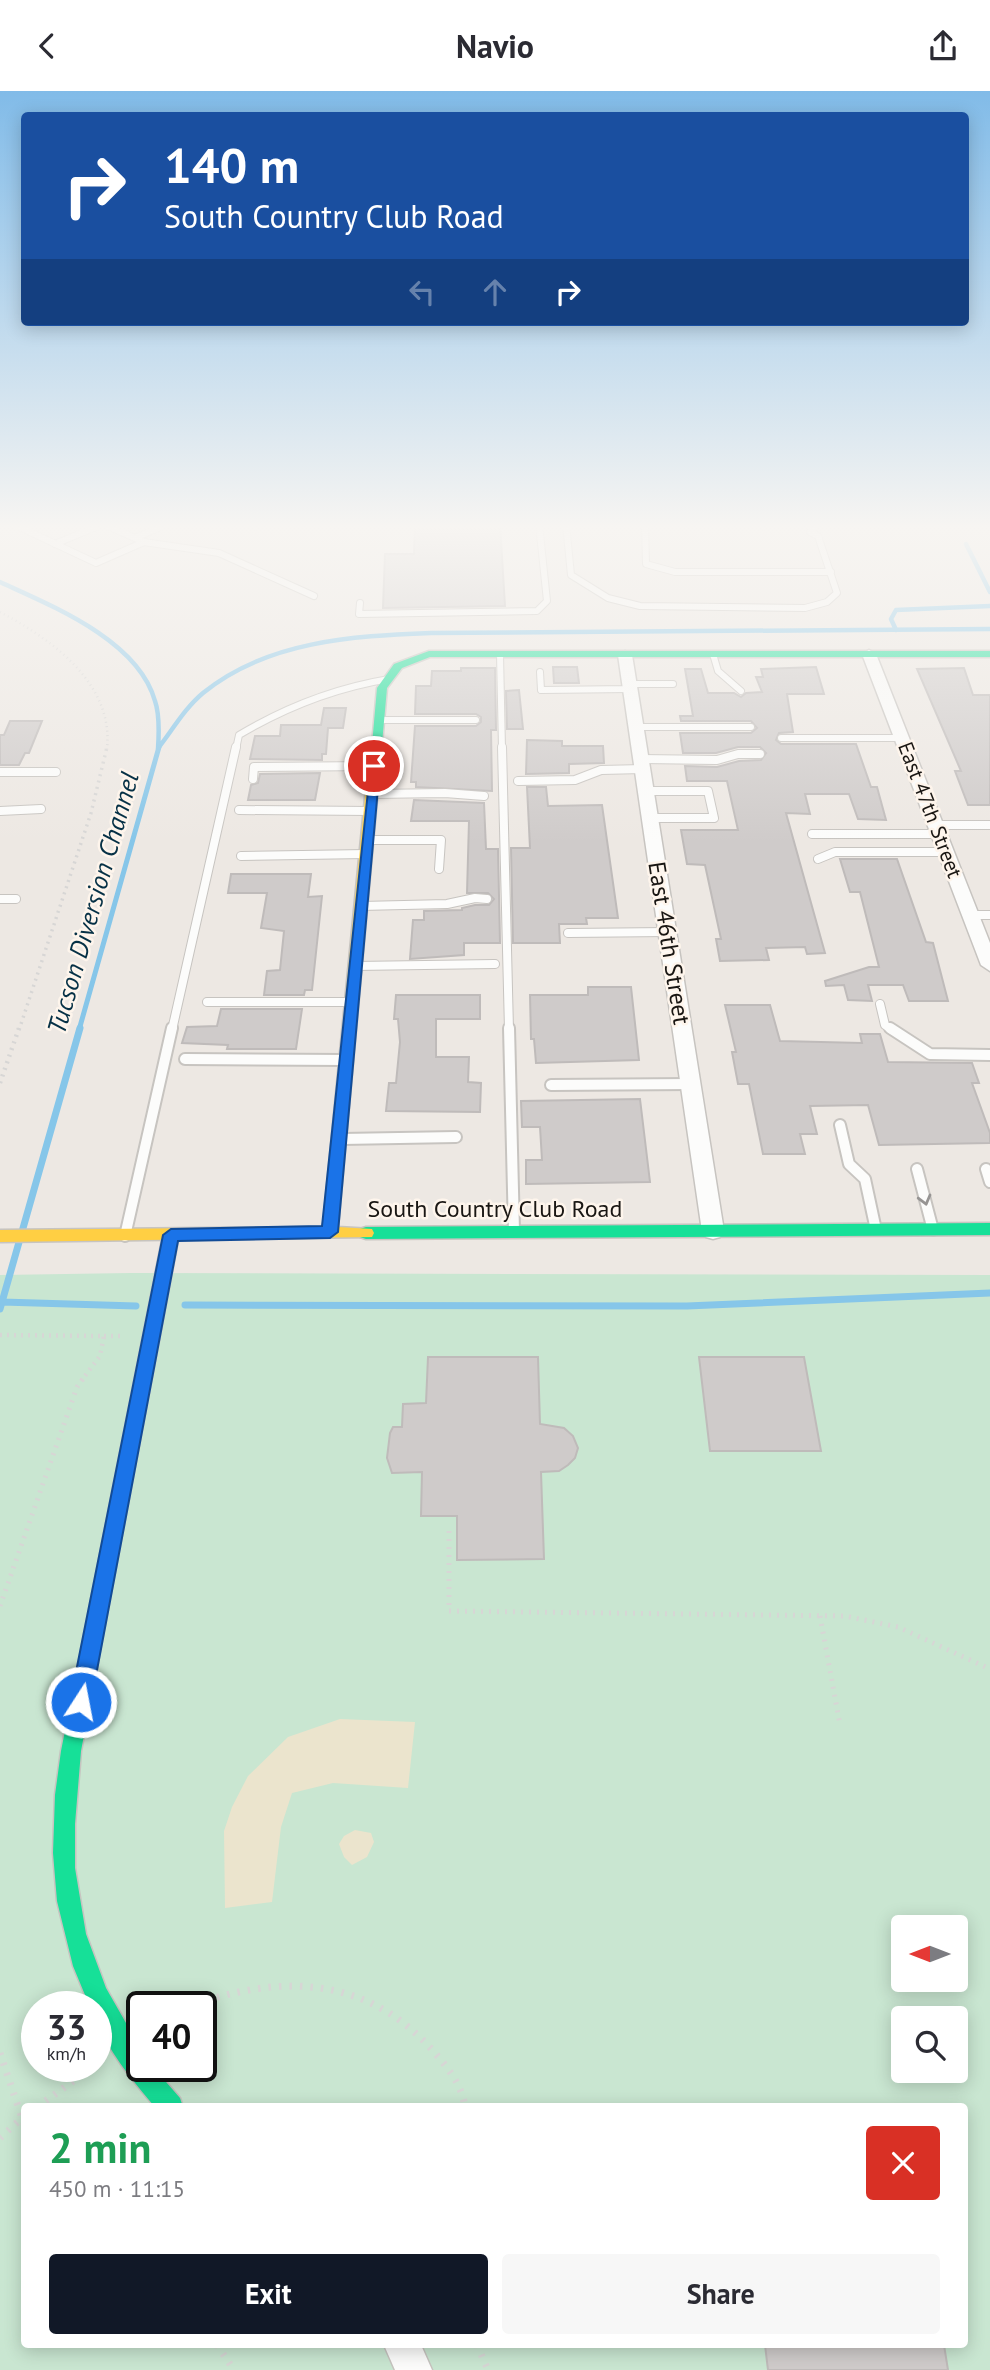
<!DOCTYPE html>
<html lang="en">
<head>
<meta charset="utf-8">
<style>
  body { margin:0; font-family:"PT Sans",sans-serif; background:#f7f7f7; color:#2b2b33; height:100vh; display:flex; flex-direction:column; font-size:26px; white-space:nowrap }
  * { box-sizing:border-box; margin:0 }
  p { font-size:23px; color:#7c7c81 }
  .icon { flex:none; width:38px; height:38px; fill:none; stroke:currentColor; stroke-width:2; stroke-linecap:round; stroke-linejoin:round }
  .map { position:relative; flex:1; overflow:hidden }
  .drawer { position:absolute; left:21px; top:2012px; width:947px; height:245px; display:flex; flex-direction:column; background:#fff; border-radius:7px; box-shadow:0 4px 18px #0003 }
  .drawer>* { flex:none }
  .top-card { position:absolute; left:21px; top:21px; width:948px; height:214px; border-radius:7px; box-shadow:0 4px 18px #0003; background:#1a4fa0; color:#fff; overflow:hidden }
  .needle { width:46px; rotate:270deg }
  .buttons { position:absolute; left:891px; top:1824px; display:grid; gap:14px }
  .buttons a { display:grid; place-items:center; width:77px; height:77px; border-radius:7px; background:#fff; box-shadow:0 4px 18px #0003; font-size:35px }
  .speed { position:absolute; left:21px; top:1900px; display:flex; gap:14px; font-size:35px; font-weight:700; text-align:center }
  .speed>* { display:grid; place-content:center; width:91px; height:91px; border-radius:50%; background:#fff; box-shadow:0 4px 18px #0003; line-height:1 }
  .speed small { font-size:18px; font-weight:400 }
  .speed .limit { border:4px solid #111; border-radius:10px; background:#fff; color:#111 }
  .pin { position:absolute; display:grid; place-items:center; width:60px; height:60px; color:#fff; margin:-30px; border:4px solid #fff; border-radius:50%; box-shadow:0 2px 7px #0007 }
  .me { position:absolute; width:77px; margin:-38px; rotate:11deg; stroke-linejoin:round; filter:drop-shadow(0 0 5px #0008) }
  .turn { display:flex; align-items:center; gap:24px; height:147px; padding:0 28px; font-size:32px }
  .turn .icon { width:91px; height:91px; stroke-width:2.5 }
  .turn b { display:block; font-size:49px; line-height:60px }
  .lanes { display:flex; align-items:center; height:66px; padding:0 28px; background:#0003; justify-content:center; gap:35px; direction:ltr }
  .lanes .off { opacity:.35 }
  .round { display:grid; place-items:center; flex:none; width:74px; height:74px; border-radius:7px; background:#f7f7f7 }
  .overview { display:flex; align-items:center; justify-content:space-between; height:119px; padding:0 28px }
  h1 { font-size:42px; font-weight:600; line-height:52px; color:#1e9e55 }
  .button { display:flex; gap:14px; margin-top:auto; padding:14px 28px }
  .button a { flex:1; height:80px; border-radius:7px; background:#111827; color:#fff; font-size:28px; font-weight:600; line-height:80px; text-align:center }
  .button a+a { background:#f7f7f7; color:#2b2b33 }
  header { display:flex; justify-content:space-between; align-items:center; height:91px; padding:0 28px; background:#fff; font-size:32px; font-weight:600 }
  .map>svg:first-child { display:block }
</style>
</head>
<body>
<header><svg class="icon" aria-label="back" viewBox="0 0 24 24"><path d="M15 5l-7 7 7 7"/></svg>Navio<svg class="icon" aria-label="share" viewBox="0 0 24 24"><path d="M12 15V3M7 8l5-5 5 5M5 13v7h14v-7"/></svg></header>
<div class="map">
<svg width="990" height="2279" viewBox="0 0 990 2279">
  <rect width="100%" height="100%" fill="#ede8e3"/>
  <!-- green -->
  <path fill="#c9e6d1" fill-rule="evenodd" d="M131 1182 990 1184V2279H0V1184ZM903 1836H956V1888H903ZM37 1916H96V1976H37ZM142 1916H201V1976H142ZM903 1927H956V1979H903ZM24 2016H964V2254H24Z"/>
  <!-- sand -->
  <path fill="#ebe4cd" d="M340 1628 415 1631 408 1697 333 1692 292 1702 281 1736 272 1811 225 1817 224 1740 232 1716 248 1685 288 1646Z
    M355 1739 371 1742 374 1751 367 1766 352 1774 344 1766 339 1753 344 1745Z"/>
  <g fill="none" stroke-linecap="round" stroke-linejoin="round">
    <!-- stream-far2 -->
    <path stroke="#86c6e9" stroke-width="4.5" d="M966 453 990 501
      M0 491C52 515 138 549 155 610 160 624 159 643 158 658
      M896 539 891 528 896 519 990 515
      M159 656C173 638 185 617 203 602 267 550 352 545 431 542L990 538"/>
    <!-- stream-far1 -->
    <path stroke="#86c6e9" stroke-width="5" d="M79 939 159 656"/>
    <!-- stream -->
    <path stroke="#86c6e9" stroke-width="7" d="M2 1211 136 1215
      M185 1214 687 1215 990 1202
      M0 1218 80 937"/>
  </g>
  <!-- building -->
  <path fill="#cfcbca" stroke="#bfbbba" stroke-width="2" d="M415 433H500L505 515 383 517 385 463H414Z
    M553 576H577L579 592H554Z
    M816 576 824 603H787L793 641 779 642 776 649 781 653H856L871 696H877L886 729 858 728 849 703H805L810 723 786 722 825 862 807 863 805 856 766 857 769 869 720 870 716 848H721L705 774 687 773 681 739H738L727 690H687L685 675 717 676 739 670 761 669 766 662 760 656H738L716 662H683L680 642H751L757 637 751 630H681L680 625H693L685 578H701L708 602H734L741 606 746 602 762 601 756 586H763L761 578Z
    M461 577H495L496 639H491L492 700 416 696V691H411L415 635H476L481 631V626L476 623H415L416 595H431L432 580H461Z
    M964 577 973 604H990V714H968L955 680H961L917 578Z
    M519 599 523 638H507L506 600Z
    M324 617H346L343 637H328L326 663H322V669L250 668 255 645H280L281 634H321Z
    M10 630H42L29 662H25L19 674H0V644H4Z
    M527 649 562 650V655H603L604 672 569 673V682L526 683Z
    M320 682 315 709H248L251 694 258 692 260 683Z
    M527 696H546L548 715 602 714 618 827H586L587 833H559L560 852H513L511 757H530Z
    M414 709 484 712 486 758H498L500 852H464V864L410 868 413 829H424V820L462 819V817L475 814H489L494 808 488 802H467L469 730H411Z
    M840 768H897L926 851 933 852 948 910H909L903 894H868L872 910 848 909 844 894 826 895 825 890 869 876H879L860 801H850Z
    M231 783H311L308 806 322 805 312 899H305L304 904H264L267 880 280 879 284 840 261 837 267 802H228Z
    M588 896H631L639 969 536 972 534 948H531L530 904H588Z
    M396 904H480V928H436V966H469L468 991 481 992 480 1021 386 1020 389 992H396L400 951 398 928H394Z
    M725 914H770L780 950 862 952 860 943H880L888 971 972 972 979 992H972L990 1042V1052L879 1054 868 1014 810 1015 817 1043H800L805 1063H763L749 993H738L732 961H736Z
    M221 918H302L296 958H227L228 954 182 952 187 936 217 935Z
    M640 1008 650 1091 526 1093V1069H542L540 1036H522L521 1010Z
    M428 1266H538L540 1333 564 1337 573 1345 578 1357 575 1367 568 1374 559 1380 541 1381 544 1468 457 1469V1425H421L422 1381 392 1382 387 1367 390 1342 393 1336H402L403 1313 426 1312Z
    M699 1266H804L821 1360H710Z
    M765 2254H944L948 2279H768Z"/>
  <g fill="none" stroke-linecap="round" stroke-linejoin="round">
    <!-- lane-far2 casing -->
    <g stroke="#c7c4c0" stroke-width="8">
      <path id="lane-far2" d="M13 433 96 472 144 451 135 447 167 433
        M361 433 365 434
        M566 433 571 484 608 507 640 515 805 517 827 511 837 502 818 445 810 441 818 433
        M645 433 646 473 675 481H831
        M144 451 219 462 314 505
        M55 453 103 433 135 447
        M360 512 359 523 537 520 547 510 539 433
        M500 563 502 658
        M713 563 718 580 741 600
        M540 581 541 599 631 598
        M630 593H673
        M379 629H476
        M637 636H751
        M781 647H902
        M236 658 239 644C286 616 335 597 389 588"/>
    </g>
    <!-- lane-far1 casing -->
    <g stroke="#c7c4c0" stroke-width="10">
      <path id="lane-far1" d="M502 656 509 939
        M641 668 717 669 738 663H760
        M0 681H56
        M253 688 254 676 374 675
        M518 690 575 689 601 679 643 678
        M646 700H708L714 727H651
        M372 703 445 702 484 705
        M239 719 370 720
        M0 720 41 718
        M935 734H990
        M812 743H939
        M367 749H441L439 778
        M241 765 366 763
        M818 768 835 761H946
        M0 808H16
        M361 815 447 813 475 807 487 808
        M971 824H990
        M568 842 668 841
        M355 875 495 873
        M207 911H352
        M880 913 885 934 892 939
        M172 939 236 656"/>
    </g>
    <!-- lane casing -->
    <g stroke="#c7c4c0" stroke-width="14">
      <path id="lane" d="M509 937 514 1140
        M890 937 930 963 990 964
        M185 968 346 969
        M551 994 691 993
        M840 1034 849 1073 865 1088 876 1139
        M342 1048 456 1046
        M917 1078 933 1139
        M986 1078 990 1091
        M125 1145 172 937"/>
    </g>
    <!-- street casing -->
    <g stroke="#c7c4c0" stroke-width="3">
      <path id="street" d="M869 559 876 563 990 852V880L981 874 862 563Z
        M625 560 632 564 724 1140 720 1146 713 1148 706 1146 702 1140 618 564Z
        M384 2254H421L432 2279H395Z"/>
    </g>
    <!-- fast casing -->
    <g stroke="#c7c4c0" stroke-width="3">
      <path id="fast" d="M429 560H990V566H430L402 577 387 597 379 686 369 688 377 597 394 573Z
        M990 1132V1144L366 1148 360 1146 358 1142 360 1138 366 1136Z
        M171 1138 177 1140 179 1144 81 1660 75 1733V1777L86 1843 106 1897 142 1960V1976H153L180 2007 183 2016H155C135 1992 96 1948 96 1916H90L73 1875 57 1810 53 1762 55 1704 61 1660 163 1144 165 1140Z"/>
    </g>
    <!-- slow casing -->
    <g stroke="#c7c4c0" stroke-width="3">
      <path id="slow" d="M373 683 379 686 338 1136 372 1138 374 1142 372 1146 0 1151V1139L323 1136 367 686Z"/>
    </g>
    <!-- path-far4 -->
    <path stroke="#d7d6d5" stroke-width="2.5" stroke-dasharray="1 3.5" stroke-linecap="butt" d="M0 521C51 548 114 592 107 658"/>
    <!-- path-far3 -->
    <path stroke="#d7d6d5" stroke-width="3.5" stroke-dasharray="2 4.5" stroke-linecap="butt" d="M19 939 91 722 107 656"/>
    <!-- path-far2 -->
    <path stroke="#d7d6d5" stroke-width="4.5" stroke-dasharray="2 5" stroke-linecap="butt" d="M0 992 19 937
      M0 1244 104 1245 100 1265 81 1290
      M104 1245H124"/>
    <!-- path-far1 -->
    <path stroke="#d7d6d5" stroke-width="5" stroke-dasharray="2 6" stroke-linecap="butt" d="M449 1440V1520L845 1525 898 1536 990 1578
      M0 1515 77 1296 83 1288
      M820 1525 840 1634"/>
    <!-- path -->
    <path stroke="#d7d6d5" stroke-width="7" stroke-dasharray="2.5 8" stroke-linecap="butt" d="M187 1916C278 1883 366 1883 434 1961 448 1977 462 1994 465 2016
      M0 1962 24 2033
      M37 2016 93 1976
      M0 2047 24 2025
      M217 2254 234 2279
      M477 2254 488 2279"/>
    <!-- lane-far2 -->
    <use href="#lane-far2" stroke="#fcfcfb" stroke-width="6"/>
    <!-- lane-far1 -->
    <use href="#lane-far1" stroke="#fcfcfb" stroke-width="8"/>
    <!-- lane -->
    <use href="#lane" stroke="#fcfcfb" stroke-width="10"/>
    <!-- street -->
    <use href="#street" fill="#fcfcfb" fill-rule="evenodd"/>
    <!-- fast -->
    <use href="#fast" fill="#16e098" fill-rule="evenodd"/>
    <!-- slow -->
    <use href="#slow" fill="#ffcf43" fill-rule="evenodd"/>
  </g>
  <!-- one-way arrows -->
  <defs><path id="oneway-chevron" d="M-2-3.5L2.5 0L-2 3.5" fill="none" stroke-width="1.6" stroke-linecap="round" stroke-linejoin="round" transform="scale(1.75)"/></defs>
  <use stroke="#969493" href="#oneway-chevron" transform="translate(925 1109) rotate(75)"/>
  <!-- sky -->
  <linearGradient id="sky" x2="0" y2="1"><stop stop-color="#81bbe8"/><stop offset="0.58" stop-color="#f7f5f2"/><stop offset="1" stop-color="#f7f5f2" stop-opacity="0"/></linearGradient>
  <rect width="990" height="752" fill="url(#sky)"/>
  <!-- route -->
  <path fill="#1a73e8" stroke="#114b97" stroke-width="2" d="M371 672 380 675 338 1141 330 1147 178 1150 91 1611 88 1618 81 1621 73 1618 70 1611 163 1144 171 1138 322 1135Z"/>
  <g text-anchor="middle" stroke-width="5" stroke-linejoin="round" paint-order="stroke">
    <!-- far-street labels -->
    <g font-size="21" fill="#191613" stroke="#fef5ec">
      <text transform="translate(930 719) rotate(69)" y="7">East 47th Street</text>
    </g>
    <!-- street labels -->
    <g font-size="24" fill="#191613" stroke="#fef5ec">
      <text transform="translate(669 852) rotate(81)" y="8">East 46th Street</text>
      <text x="495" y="1126">South Country Club Road</text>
    </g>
    <!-- water labels -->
    <g font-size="26" font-style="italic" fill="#063146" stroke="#fef5ec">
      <text transform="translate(93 812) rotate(-74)" y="9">Tucson Diversion Channel</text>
    </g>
  </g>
</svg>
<div class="buttons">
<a><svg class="needle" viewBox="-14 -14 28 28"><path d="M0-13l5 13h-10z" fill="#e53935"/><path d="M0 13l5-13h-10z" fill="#7c7c81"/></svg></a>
<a><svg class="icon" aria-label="search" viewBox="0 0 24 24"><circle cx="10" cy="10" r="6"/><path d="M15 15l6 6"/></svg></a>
</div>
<div class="speed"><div>33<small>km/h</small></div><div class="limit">40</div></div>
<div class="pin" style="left:374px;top:675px;background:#d93025"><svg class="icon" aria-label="arrive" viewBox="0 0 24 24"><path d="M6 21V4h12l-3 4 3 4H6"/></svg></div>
<svg class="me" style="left:81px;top:1611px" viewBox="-20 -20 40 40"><circle r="17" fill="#1a73e8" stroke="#fff" stroke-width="3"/><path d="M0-11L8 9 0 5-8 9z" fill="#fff"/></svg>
<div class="top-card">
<div class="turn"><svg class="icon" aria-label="right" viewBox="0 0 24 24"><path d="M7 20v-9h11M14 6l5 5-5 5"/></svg><div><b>140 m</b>South Country Club Road</div></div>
<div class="lanes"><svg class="icon off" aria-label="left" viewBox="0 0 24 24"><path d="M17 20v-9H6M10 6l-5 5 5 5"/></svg><svg class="icon off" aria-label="ahead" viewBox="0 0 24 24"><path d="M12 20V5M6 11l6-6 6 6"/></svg><svg class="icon" aria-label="right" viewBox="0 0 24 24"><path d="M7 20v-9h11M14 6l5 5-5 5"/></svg></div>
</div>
<section class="drawer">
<div class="overview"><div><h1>2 min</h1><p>450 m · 11:15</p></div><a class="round" style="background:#d93025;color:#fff"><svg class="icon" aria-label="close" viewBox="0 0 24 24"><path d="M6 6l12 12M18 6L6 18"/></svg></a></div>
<div class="button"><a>Exit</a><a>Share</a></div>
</section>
</div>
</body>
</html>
